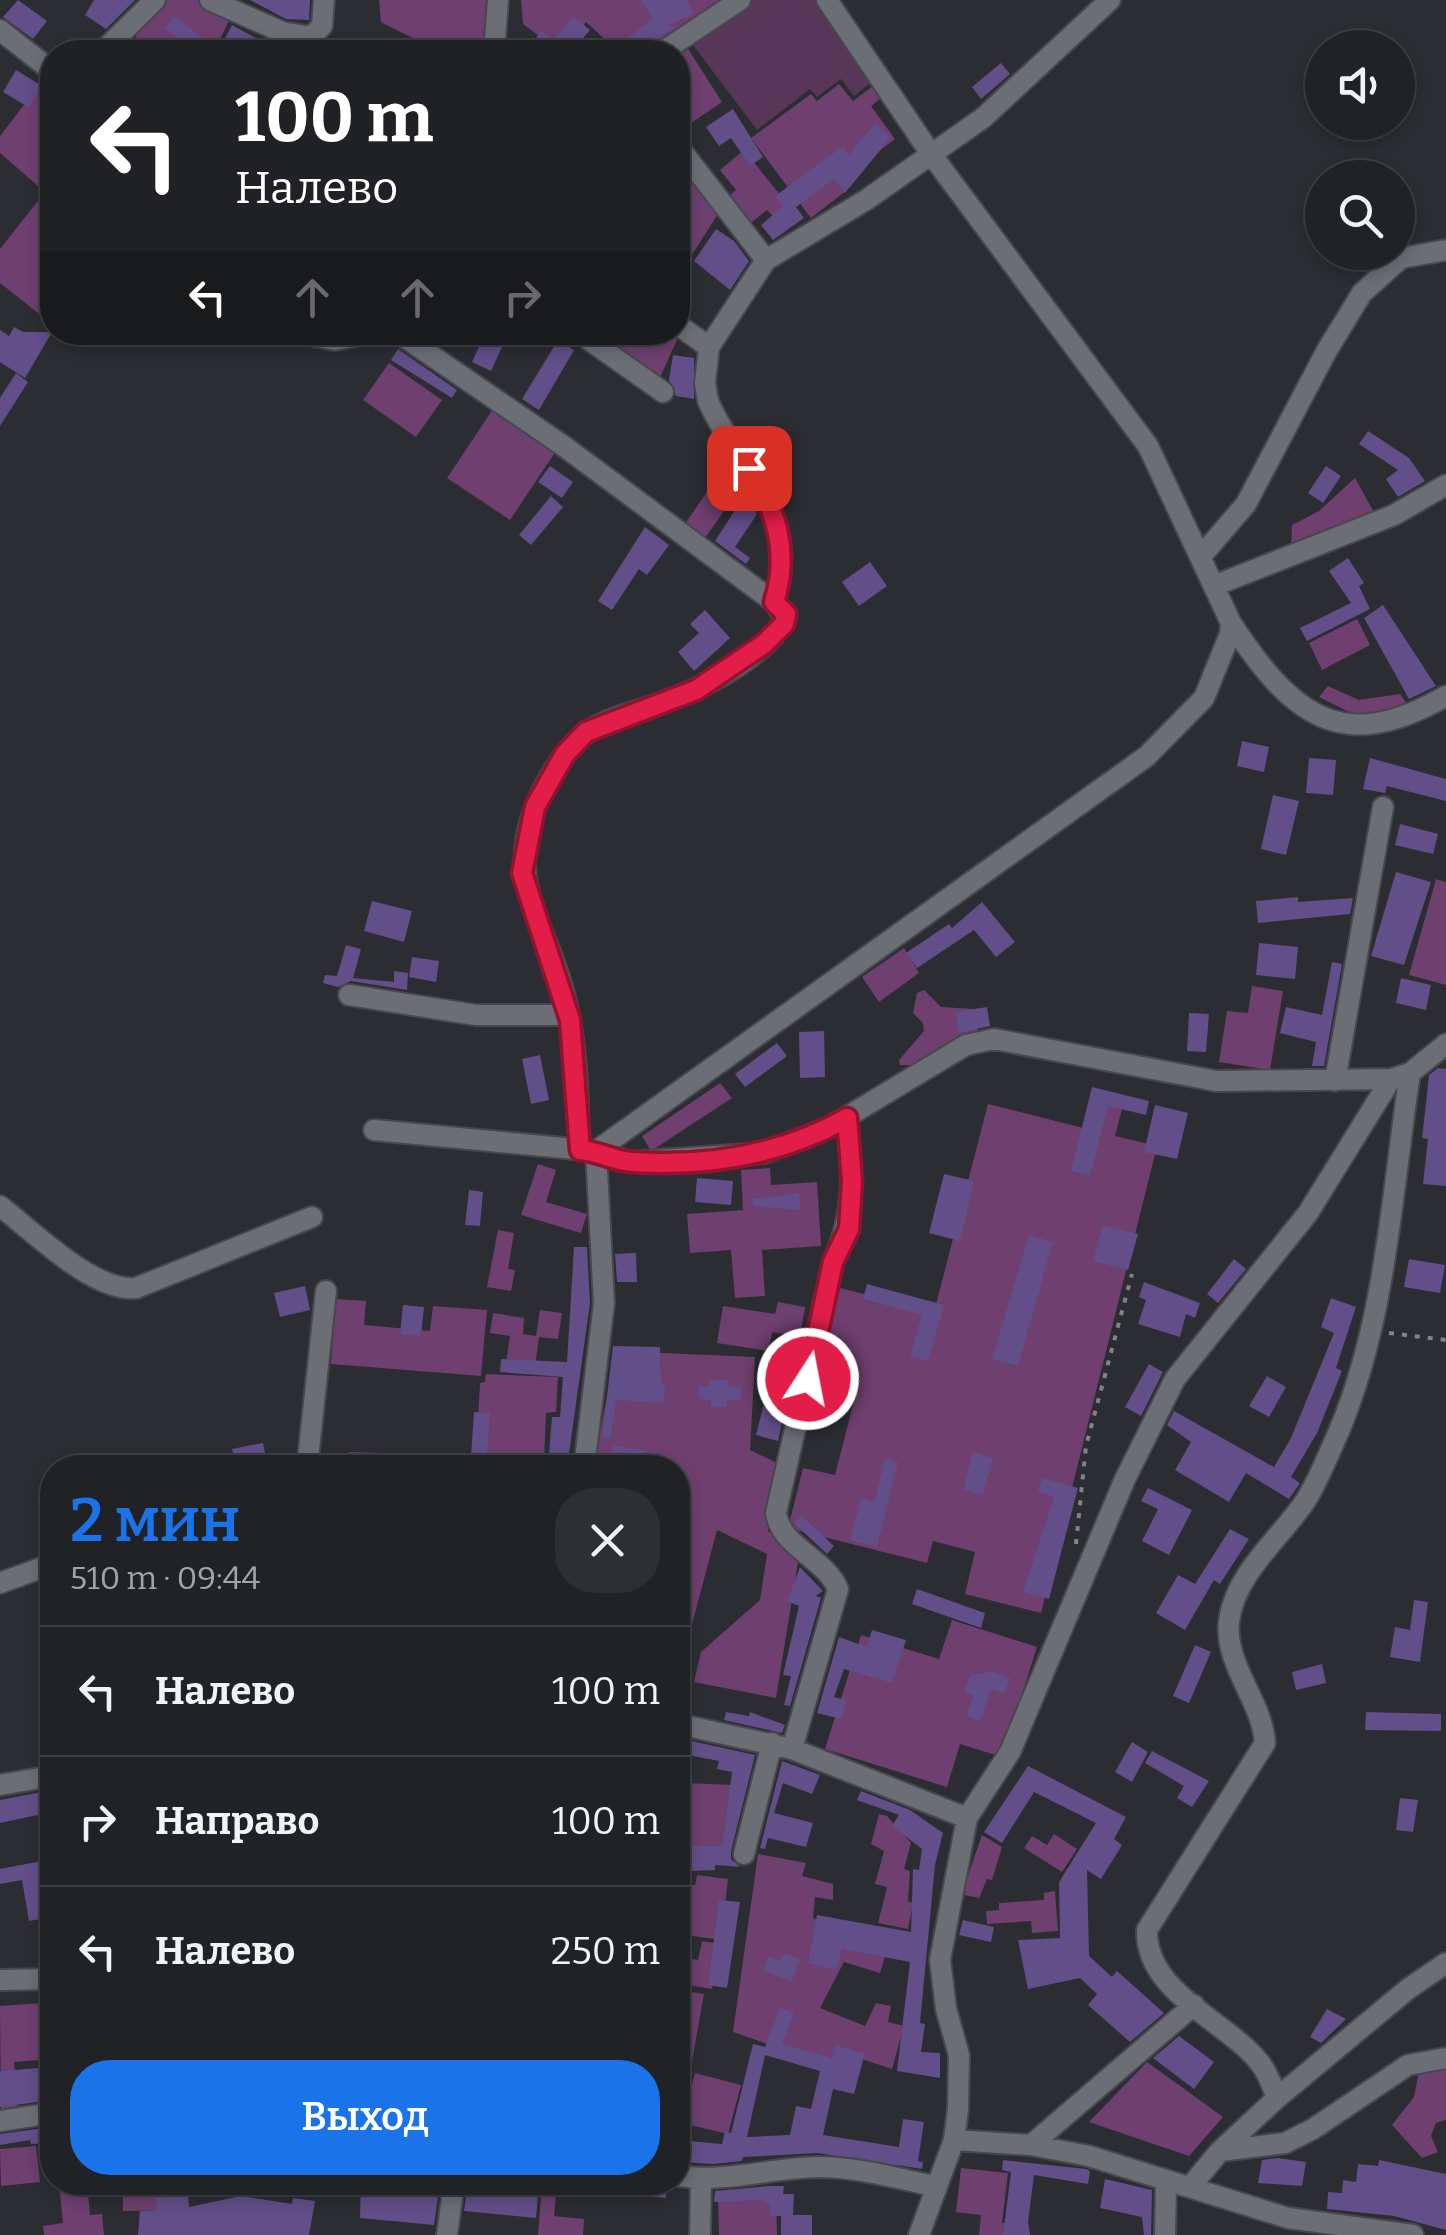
<!DOCTYPE html>
<html lang="ru">
<head>
<meta charset="utf-8">
<style>
  body { margin:0; font-family:Bitter,serif; background:#2d2f32; color:#f1f3f6; height:100vh; display:flex; flex-direction:column; font-size:38px; white-space:nowrap }
  * { box-sizing:border-box; margin:0 }
  p { font-size:32px; color:#a2a4a7 }
  .icon { flex:none; width:55px; height:55px; fill:none; stroke:currentColor; stroke-width:2; stroke-linecap:round; stroke-linejoin:round }
  .map { position:relative; flex:1; overflow:hidden }
  .side { position:absolute; left:40px; top:1455px; width:650px; height:740px; display:flex; flex-direction:column; background:#202226; border-radius:40px; box-shadow:0 5px 15px #0003,0 0 0 2px #3d3f43 }
  .side>* { flex:none }
  .hud { position:absolute; left:40px; top:40px; width:650px; height:305px; border-radius:40px; box-shadow:0 5px 15px #0003,0 0 0 2px #3d3f43; background:#202124; color:#fff; overflow:hidden }
  .tools { position:absolute; left:1305px; top:30px; display:grid; gap:20px }
  .tools a { display:grid; place-items:center; width:110px; height:110px; border-radius:50%; background:#202226; box-shadow:0 5px 15px #0003,0 0 0 2px #3d3f43; font-size:50px }
  .pin { position:absolute; display:grid; place-items:center; width:85px; height:85px; color:#fff; margin:-42px; border-radius:20px; box-shadow:0 5px 15px #0006 }
  .me { position:absolute; width:110px; margin:-55px; rotate:11deg; stroke-linejoin:round; filter:drop-shadow(0 0 8px #0008) }
  .turn { display:flex; align-items:center; gap:35px; height:210px; padding:0 30px; font-size:45px }
  .turn .icon { width:130px; height:130px; stroke-width:2.5 }
  .turn b { display:block; font-size:70px; line-height:85px }
  .lanes { display:flex; align-items:center; height:95px; padding:0 30px; background:#0003; justify-content:center; gap:50px; direction:ltr }
  .lanes .off { opacity:.35 }
  .round { display:grid; place-items:center; flex:none; width:105px; height:105px; border-radius:40px; background:#2d2f32 }
  .headline { display:flex; align-items:center; justify-content:space-between; height:170px; padding:0 30px }
  h1 { font-size:60px; font-weight:600; line-height:75px; color:#1a73e8 }
  .action { display:flex; gap:20px; margin-top:auto; padding:20px 30px }
  .action a { flex:1; height:115px; border-radius:40px; background:#1a73e8; color:#fff; font-size:40px; font-weight:600; line-height:115px; text-align:center }
  ul { padding:0; list-style:none }
  li { display:flex; align-items:center; gap:30px; height:130px; padding:0 30px; border-top:2px solid #3d3f43 }
  li div { flex:1 }
  li b { display:block; font-size:38px }
  li em { font-style:normal }
  .map>svg:first-child { display:block }
</style>
</head>
<body>
<div class="map">
<svg width="1446" height="2235" viewBox="0 0 1446 2235">
  <rect width="100%" height="100%" fill="#2b2d33"/>
  <!-- green -->
  <path fill="#573657" d="M753 0H814L874 80 854 96 841 79 817 97 810 89 757 130 693 45Z"/>
  <!-- forest -->
  <path fill="#6e3f6f" d="M167 0H199L231 16 214 52 187 33 168 52H154L135 36Z
    M379 0H490L487 52H440L381 22Z
    M521 0H727C705 16 651 61 624 51 610 47 597 31 586 22L560 52 523 24Z
    M685 44 722 102 678 132V52Z
    M44 79 52 88V324L0 283V249L45 192 0 153V136Z
    M839 84 853 101 876 84 885 95 871 106 895 139 839 181 846 191 811 218 751 138 811 94 817 101Z
    M744 150 788 205 773 216 767 210 746 227 724 200 736 190 720 170Z
    M678 162 720 211 691 256 678 245Z
    M586 333 678 332 680 333 657 384Z
    M389 363 442 400 416 437 363 400Z
    M493 409 556 451 510 520 447 478Z
    M1355 478 1376 516 1291 549 1292 525 1319 511Z
    M715 480 736 494 705 538 685 524Z
    M1357 619 1370 645 1322 670 1309 643Z
    M1328 686 1359 700 1400 694 1411 709 1363 719 1319 697Z
    M1436 879 1446 882V985L1409 975Z
    M904 948 919 973 879 1002 862 977Z
    M1252 986 1283 991 1270 1070 1219 1062 1227 1011 1248 1013Z
    M924 990 941 1007 974 1009 978 1031 912 1065H900L899 1060 924 1031 923 1023 913 1013 917 993Z
    M720 1083 732 1098 651 1151 642 1136Z
    M1095 1098 1123 1105 1115 1136 1157 1146 1041 1613 965 1594 975 1552 933 1541 927 1563 788 1528 803 1468 835 1475 860 1378 819 1367 840 1288 934 1312 988 1104 1087 1129Z
    M538 1164 556 1170 546 1202 587 1214 581 1233 521 1215Z
    M770 1168 771 1185 817 1182 821 1246 762 1250 765 1296 735 1298 731 1250 690 1253 687 1214 743 1210 741 1170Z
    M498 1230 514 1233 508 1269 515 1270 511 1291 487 1287Z
    M336 1299 366 1301 364 1325 430 1331 433 1306 487 1310 481 1376 331 1364Z
    M778 1302 805 1307 800 1337 772 1332 769 1351 717 1343 723 1306 775 1314Z
    M540 1310 562 1313 558 1339 539 1337 535 1367 506 1363 510 1336 490 1333 493 1313 524 1318 523 1334 536 1336Z
    M616 1351 755 1357 750 1450 779 1464 768 1531 799 1556 776 1698 694 1682 701 1652 760 1600 767 1554 717 1530 682 1662 678 1660V1468H593Z
    M486 1374 558 1377 556 1412 546 1413 544 1460 476 1457 480 1383 485 1382Z
    M349 1452 461 1455 460 1467 319 1468V1462L349 1463Z
    M952 1620 1037 1647 1002 1757 960 1744 947 1787 825 1749 861 1635 939 1659Z
    M678 1767H686V1783L733 1785 730 1851 678 1849Z
    M879 1814 887 1816 911 1843 904 1869 910 1871 908 1901 913 1903 908 1929 878 1923 887 1887 875 1884 884 1851 871 1844Z
    M1054 1834 1077 1849 1062 1872 1024 1848 1032 1836 1047 1845Z
    M982 1835 1002 1847 992 1880 987 1879 979 1898 965 1895 964 1887Z
    M758 1854 806 1863 802 1876 833 1884V1900L815 1897 813 1918 848 1927 887 1950 880 1973 844 1962 820 2008 865 2026 876 2003 891 2006 888 2022 904 2026 892 2069 843 2053 834 2067 733 2032Z
    M697 1875 728 1879 721 1940 678 1934V1883L695 1885Z
    M1055 1891 1058 1931 1032 1933 1031 1921 987 1924 986 1911 999 1910V1903L1044 1900V1893Z
    M702 1941 720 1944 712 1989 678 1983V1957L698 1960Z
    M678 1990 704 1994 691 2067 678 2065Z
    M43 2003 52 2059 14 2062 18 2114 1 2115 0 2006Z
    M1147 2062 1223 2117 1189 2156 1089 2122Z
    M1420 2066 1446 2068V2120L1436 2123 1431 2136 1438 2152 1422 2158 1392 2125 1414 2097Z
    M695 2073 741 2085 728 2134 682 2123Z
    M36 2146 40 2182 1 2186 0 2149Z
    M961 2168 1008 2173 1002 2223 1017 2225 1015 2235H979L981 2215 956 2212Z
    M59 2183H87L90 2215 102 2214 104 2235H44L43 2226 63 2223Z
    M123 2183H171V2210L123 2211Z
    M542 2183H557L554 2216 584 2219 583 2235H538Z
    M776 2196 777 2235H719L718 2198Z"/>
  <!-- building -->
  <path fill="#624e88" fill-rule="evenodd" d="M18 0 47 21 33 39 3 17Z
    M94 0H135L106 29 85 15Z
    M250 0H310L309 20 286 19Z
    M640 0H687L693 14 669 25 672 29 654 41 648 52H620L631 41 629 37 653 18Z
    M174 16 219 50 232 25 281 52H197L165 28Z
    M573 16 590 30 571 52H526L541 31 553 40Z
    M1001 63 1010 74 981 99 972 87Z
    M16 70 42 86 28 107 3 92Z
    M733 109 763 157 750 166 731 138 719 146 706 127Z
    M875 123 891 137 845 193 834 179 796 207 804 218 773 240 761 225 783 206 775 196 843 146 848 155Z
    M716 229 734 241 749 261 730 290 694 261Z
    M14 327 23 332H52L25 378 0 362V330L9 336Z
    M486 332 507 336 491 371 472 362Z
    M558 340 574 350 539 410 522 399Z
    M398 349 457 390 452 398 391 360Z
    M673 355 694 358V399L676 396 669 380Z
    M16 373 28 382 0 426V398Z
    M1368 431 1409 458 1425 481 1398 497 1386 479 1398 470 1359 444Z
    M550 466 573 482 562 498 538 482Z
    M1326 466 1341 476 1323 503 1308 493Z
    M746 493 757 514 735 547 750 558 746 564 715 541Z
    M551 496 563 507 531 545 519 535Z
    M645 527 669 545 647 575 639 569 612 610 598 601Z
    M1348 558 1364 583 1359 586 1370 609 1307 641 1300 628 1351 603 1329 571Z
    M870 562 887 586 859 606 842 582Z
    M1383 605 1436 686 1409 699 1364 618Z
    M705 610 730 638 694 671 678 652 699 633 690 624Z
    M1242 741 1269 747 1264 772 1237 766Z
    M1309 758 1336 760 1333 795 1306 793Z
    M1370 758 1446 779V801L1387 786 1385 793 1363 789Z
    M1273 795 1299 801 1286 855 1261 849Z
    M1400 824 1438 834 1433 854 1395 845Z
    M1396 872 1431 882 1404 965 1371 956Z
    M1298 897V902L1353 898 1350 914 1258 923 1256 901Z
    M372 901 412 911 404 942 364 931Z
    M982 902 1015 942 996 957 974 930 917 968 906 953 949 924 952 928Z
    M1259 943 1298 947 1295 979 1256 975Z
    M346 945 361 949 353 978 394 982V971L408 973 407 990 351 981 338 987 323 983 325 975 337 976Z
    M412 957 439 961 436 982 409 977Z
    M1332 962 1342 964 1324 1066H1312L1316 1042 1280 1033 1286 1007 1322 1015Z
    M1401 978 1431 985 1426 1010 1396 1003Z
    M987 1007 990 1026 959 1033 955 1012Z
    M1189 1013 1209 1014 1206 1052 1187 1051Z
    M824 1031 825 1077 800 1078 799 1032Z
    M777 1043 787 1056 745 1087 735 1074Z
    M540 1055 549 1100 531 1104 522 1059Z
    M1438 1068 1446 1069V1186L1423 1184 1428 1139 1422 1138 1426 1103 1429 1075Z
    M1092 1087 1149 1101 1146 1115 1108 1106 1090 1176 1071 1171Z
    M1155 1105 1188 1113 1177 1159 1144 1152Z
    M944 1174 974 1181 960 1241 929 1233Z
    M697 1178 733 1181 731 1205 695 1202Z
    M469 1190 483 1192 480 1226 465 1225Z
    M799 1193 801 1210 754 1206 753 1199Z
    M1103 1225 1138 1234 1128 1270 1093 1261Z
    M1029 1235 1053 1242 1018 1366 992 1359Z
    M574 1247H587L590 1303 567 1468 548 1466 552 1417H560L563 1377 500 1372 501 1359 567 1362Z
    M636 1253 637 1282H617L615 1254Z
    M1234 1259 1246 1269 1218 1303 1207 1294Z
    M1409 1259 1445 1265 1440 1293 1404 1287Z
    M1144 1282 1200 1303 1195 1318 1186 1314 1180 1337 1138 1324 1146 1300 1139 1297Z
    M867 1284 944 1305 928 1361 910 1356 922 1315 863 1299Z
    M305 1286 310 1310 280 1317 274 1293Z
    M1331 1298 1356 1307 1336 1368 1342 1371 1317 1433 1291 1477 1300 1483 1289 1499 1246 1473 1229 1502 1175 1470 1191 1442 1167 1425 1174 1411 1274 1467 1291 1438 1334 1333 1321 1327Z
    M403 1305 424 1307 421 1336 400 1334Z
    M613 1346 660 1347 661 1384H665L664 1403 616 1400 611 1439 602 1438Z
    M775 1360 795 1365 778 1441 756 1435Z
    M1149 1364 1163 1372 1141 1416 1125 1407Z
    M1267 1376 1286 1387 1269 1417 1249 1406Z
    M710 1380H728L727 1386 741 1387V1400H727V1407H711V1400L699 1399V1386H710Z
    M474 1412 490 1413 486 1468H436L437 1453 471 1456Z
    M263 1443 267 1463 236 1468 232 1449Z
    M613 1445 646 1451 643 1468 609 1465Z
    M973 1452 993 1458 983 1495 963 1489Z
    M885 1458 898 1462 877 1547 850 1540 861 1498 874 1502Z
    M1042 1478 1078 1488 1049 1599 1023 1592 1054 1497 1038 1492Z
    M1148 1488 1192 1510 1169 1555 1142 1541 1158 1509 1141 1501Z
    M801 1515 834 1546 827 1554 797 1526 795 1523Z
    M1230 1529 1249 1539 1220 1584 1214 1580 1185 1630 1156 1613 1178 1575 1195 1584Z
    M800 1567 823 1591 816 1596 821 1598 790 1706 784 1705 791 1676 783 1675 799 1606 787 1601Z
    M917 1589 985 1613 981 1628 912 1604Z
    M1414 1600 1428 1602 1420 1662 1390 1657 1395 1627 1410 1630Z
    M872 1630 906 1640 892 1683 844 1669 834 1697 846 1700 841 1719 817 1713 839 1637 867 1647Z
    M1195 1645 1211 1652 1189 1703 1173 1696Z
    M1322 1664 1326 1683 1296 1690 1292 1672Z
    M991 1671 1010 1678 1004 1694 991 1689 980 1722 967 1716 973 1695 964 1692 970 1676Z
    M726 1712 749 1716 750 1712 785 1725 782 1733 724 1720Z
    M1366 1712 1441 1714V1731L1365 1730Z
    M678 1738 755 1755 731 1851V1859L740 1867 715 1865V1870L691 1871V1846H722L732 1772 717 1769 719 1761 678 1753Z
    M1132 1742 1148 1752 1132 1782 1115 1772Z
    M1152 1751 1209 1781 1192 1807 1177 1798 1184 1786 1145 1763Z
    M782 1761 820 1775 812 1794 783 1783 774 1813 813 1823 806 1847 768 1838 765 1849 760 1848Z
    M1028 1766 1126 1817 1114 1839 1122 1845 1101 1879 1087 1870 1089 1956 1112 1977 1117 1971 1164 2013 1130 2042 1088 2005 1097 1994 1080 1978 1028 1989 1018 1940 1060 1938 1059 1882 1096 1823 1034 1792 1002 1843 984 1832Z
    M52 1790V1812L0 1823V1800Z
    M861 1791 910 1810 943 1833 935 1865 920 2023 925 2024 921 2052 940 2053V2078L897 2071 910 1962 842 1949 836 1970 808 1963 817 1915 911 1932 913 1869 919 1870 922 1849 892 1826 899 1815 857 1800Z
    M1400 1798 1418 1800 1413 1832 1396 1830Z
    M52 1859V1917L29 1921 22 1880 0 1884V1869Z
    M719 1900 740 1902 727 1988 708 1985Z
    M963 1920 994 1927 991 1942 959 1935Z
    M784 1953 800 1959 792 1981 763 1971 768 1956 781 1961Z
    M780 2008 794 2013 782 2044 832 2058 835 2045 865 2053 854 2094 833 2089 823 2135 899 2147 903 2119 924 2122 918 2161 923 2162 922 2169 818 2153 743 2157 742 2161 713 2164 678 2162V2140L722 2144 725 2131 731 2133 753 2044 765 2047ZM765 2055 820 2071 811 2109 796 2106 790 2135 747 2137Z
    M1327 2009 1346 2019 1321 2043 1310 2037Z
    M1179 2036 1214 2062 1194 2089 1153 2058Z
    M52 2067V2100L0 2107V2071Z
    M52 2127V2143L31 2144 30 2140 0 2145V2134Z
    M1278 2158 1306 2162 1302 2186 1258 2183 1262 2160Z
    M1003 2160 1086 2169 1090 2171 1088 2184 1034 2175 1028 2222 1030 2235H1003L1011 2172 1002 2170Z
    M1379 2160 1446 2174V2230L1394 2216 1327 2209 1328 2192 1342 2193 1343 2180 1356 2182 1358 2164 1378 2166Z
    M1105 2179 1152 2190 1151 2235H1144L1142 2217 1100 2208Z
    M361 2182 439 2189 434 2225 360 2218Z
    M468 2182 539 2186 536 2218 464 2211Z
    M614 2182H666V2198L613 2192Z
    M768 2186H784L783 2194H794L793 2215H812V2235H781V2216H770V2204L762 2200 714 2202 715 2191Z
    M188 2194 189 2207 241 2196 292 2204 293 2198 315 2201 309 2235H138L140 2211 157 2210 156 2198Z"/>
  <g fill="none" stroke-linecap="round" stroke-linejoin="round">
    <!-- minor casing -->
    <g stroke="#46484d" stroke-width="24">
      <path id="minor" d="M210 0 282 32 311 37 322 26 324 0
        M0 30 52 71
        M102 52 155 0
        M494 52 498 0
        M662 52 740 0
        M678 146 766 260
        M678 325 709 347
        M294 332 335 340 375 332
        M397 332 565 447 774 602
        M578 332 663 392
        M1203 554 1246 504 1326 352 1362 293 1401 258 1446 250
        M1216 585 1394 515 1446 485
        M1231 623C1291 714 1340 757 1446 696
        M349 995 476 1015H569
        M1335 1081 1383 807
        M374 1130 596 1151 629 1162 764 1153 830 1127 966 1045 994 1039 1216 1081 1391 1079 1410 1073 1446 1044
        M579 1150C578 1107 578 1063 570 1021 554 922 489 881 551 775 568 746 586 727 618 717 676 699 752 673 786 619L774 602C803 514 740 473 708 401L705 383 709 347 766 260 866 200 983 118 1110 0
        M596 1151 1147 756 1204 698 1230 634 1231 623 1148 446 931 154 827 0
        M0 1206C34 1232 93 1292 136 1288L312 1217
        M307 1468 326 1291
        M584 1468 604 1303 596 1151
        M0 1583 52 1564
        M678 1724 792 1749 967 1818
        M792 1749 838 1589C825 1558 781 1547 776 1513L833 1262C855 1215 853 1169 847 1117
        M0 1785 52 1776
        M744 1854 772 1743
        M0 1980 52 1979
        M1277 2098 1408 1989 1446 1963
        M0 2121 52 2113
        M954 2140 1031 2145 1089 2156 1288 2218 1413 2235
        M1031 2145 1194 2005
        M1220 2151 1285 2143 1313 2129 1408 2065 1446 2058
        M678 2176C727 2183 769 2168 818 2167 857 2167 896 2178 934 2186
        M1190 2187 1220 2151 1277 2098C1272 2086 1268 2073 1260 2063 1227 2021 1145 1992 1147 1930L1265 1743C1262 1700 1224 1665 1229 1621 1235 1573 1281 1538 1306 1500 1319 1479 1329 1453 1339 1431 1386 1320 1392 1191 1410 1073
        M447 2235 454 2182
        M700 2235 701 2179
        M919 2235 954 2140 958 2109 959 2055 946 2009 940 1960 967 1818 1010 1752 1125 1479 1175 1379 1308 1213 1391 1079
        M1165 2235 1166 2180"/>
    </g>
    <!-- path -->
    <path stroke="#828388" stroke-width="4" stroke-dasharray="5 8" stroke-linecap="butt" d="M1389 1333 1446 1340
      M1076 1544 1086 1446 1132 1274"/>
    <!-- minor -->
    <use href="#minor" stroke="#6c6e76" stroke-width="20"/>
  </g>
  <g fill="none" stroke-linecap="round" stroke-linejoin="round">
    <!-- route casing -->
    <g stroke="#92132f" stroke-width="25">
      <path id="route" d="M749 468C776 510 790 552 774 602L786 614 784 624 764 644 696 690 586 732 565 754 535 807 522 873 570 1020 580 1150C598 1151 614 1161 632 1162 708 1167 781 1155 847 1118L852 1181 849 1229 833 1262 808 1379"/>
    </g>
    <!-- route -->
    <use href="#route" stroke="#e11d48" stroke-width="18"/>
  </g>
</svg>
<div class="tools">
<a><svg class="icon" aria-label="sound" viewBox="0 0 24 24"><path d="M4 9h4l5-4v14l-5-4H4zM17 9q2 3 0 6"/></svg></a>
<a><svg class="icon" aria-label="search" viewBox="0 0 24 24"><circle cx="10" cy="10" r="6"/><path d="M15 15l6 6"/></svg></a>
</div>
<div class="pin" style="left:749px;top:468px;background:#d93025"><svg class="icon" aria-label="arrive" viewBox="0 0 24 24"><path d="M6 21V4h12l-3 4 3 4H6"/></svg></div>
<svg class="me" style="left:808px;top:1379px" viewBox="-20 -20 40 40"><circle r="17" fill="#e11d48" stroke="#fff" stroke-width="3"/><path d="M0-11L8 9 0 5-8 9z" fill="#fff"/></svg>
<div class="hud">
<div class="turn"><svg class="icon" aria-label="left" viewBox="0 0 24 24"><path d="M17 20v-9H6M10 6l-5 5 5 5"/></svg><div><b>100 m</b>Налево</div></div>
<div class="lanes"><svg class="icon" aria-label="left" viewBox="0 0 24 24"><path d="M17 20v-9H6M10 6l-5 5 5 5"/></svg><svg class="icon off" aria-label="ahead" viewBox="0 0 24 24"><path d="M12 20V5M6 11l6-6 6 6"/></svg><svg class="icon off" aria-label="ahead" viewBox="0 0 24 24"><path d="M12 20V5M6 11l6-6 6 6"/></svg><svg class="icon off" aria-label="right" viewBox="0 0 24 24"><path d="M7 20v-9h11M14 6l5 5-5 5"/></svg></div>
</div>
<section class="side">
<div class="headline"><div><h1>2 мин</h1><p>510 m · 09:44</p></div><a class="round"><svg class="icon" aria-label="close" viewBox="0 0 24 24"><path d="M6 6l12 12M18 6L6 18"/></svg></a></div>
<ul>
<li><svg class="icon" aria-label="left" viewBox="0 0 24 24"><path d="M17 20v-9H6M10 6l-5 5 5 5"/></svg><div><b>Налево</b></div><em>100 m</em></li>
<li><svg class="icon" aria-label="right" viewBox="0 0 24 24"><path d="M7 20v-9h11M14 6l5 5-5 5"/></svg><div><b>Направо</b></div><em>100 m</em></li>
<li><svg class="icon" aria-label="left" viewBox="0 0 24 24"><path d="M17 20v-9H6M10 6l-5 5 5 5"/></svg><div><b>Налево</b></div><em>250 m</em></li>
</ul>
<div class="action"><a>Выход</a></div>
</section>
</div>
</body>
</html>
